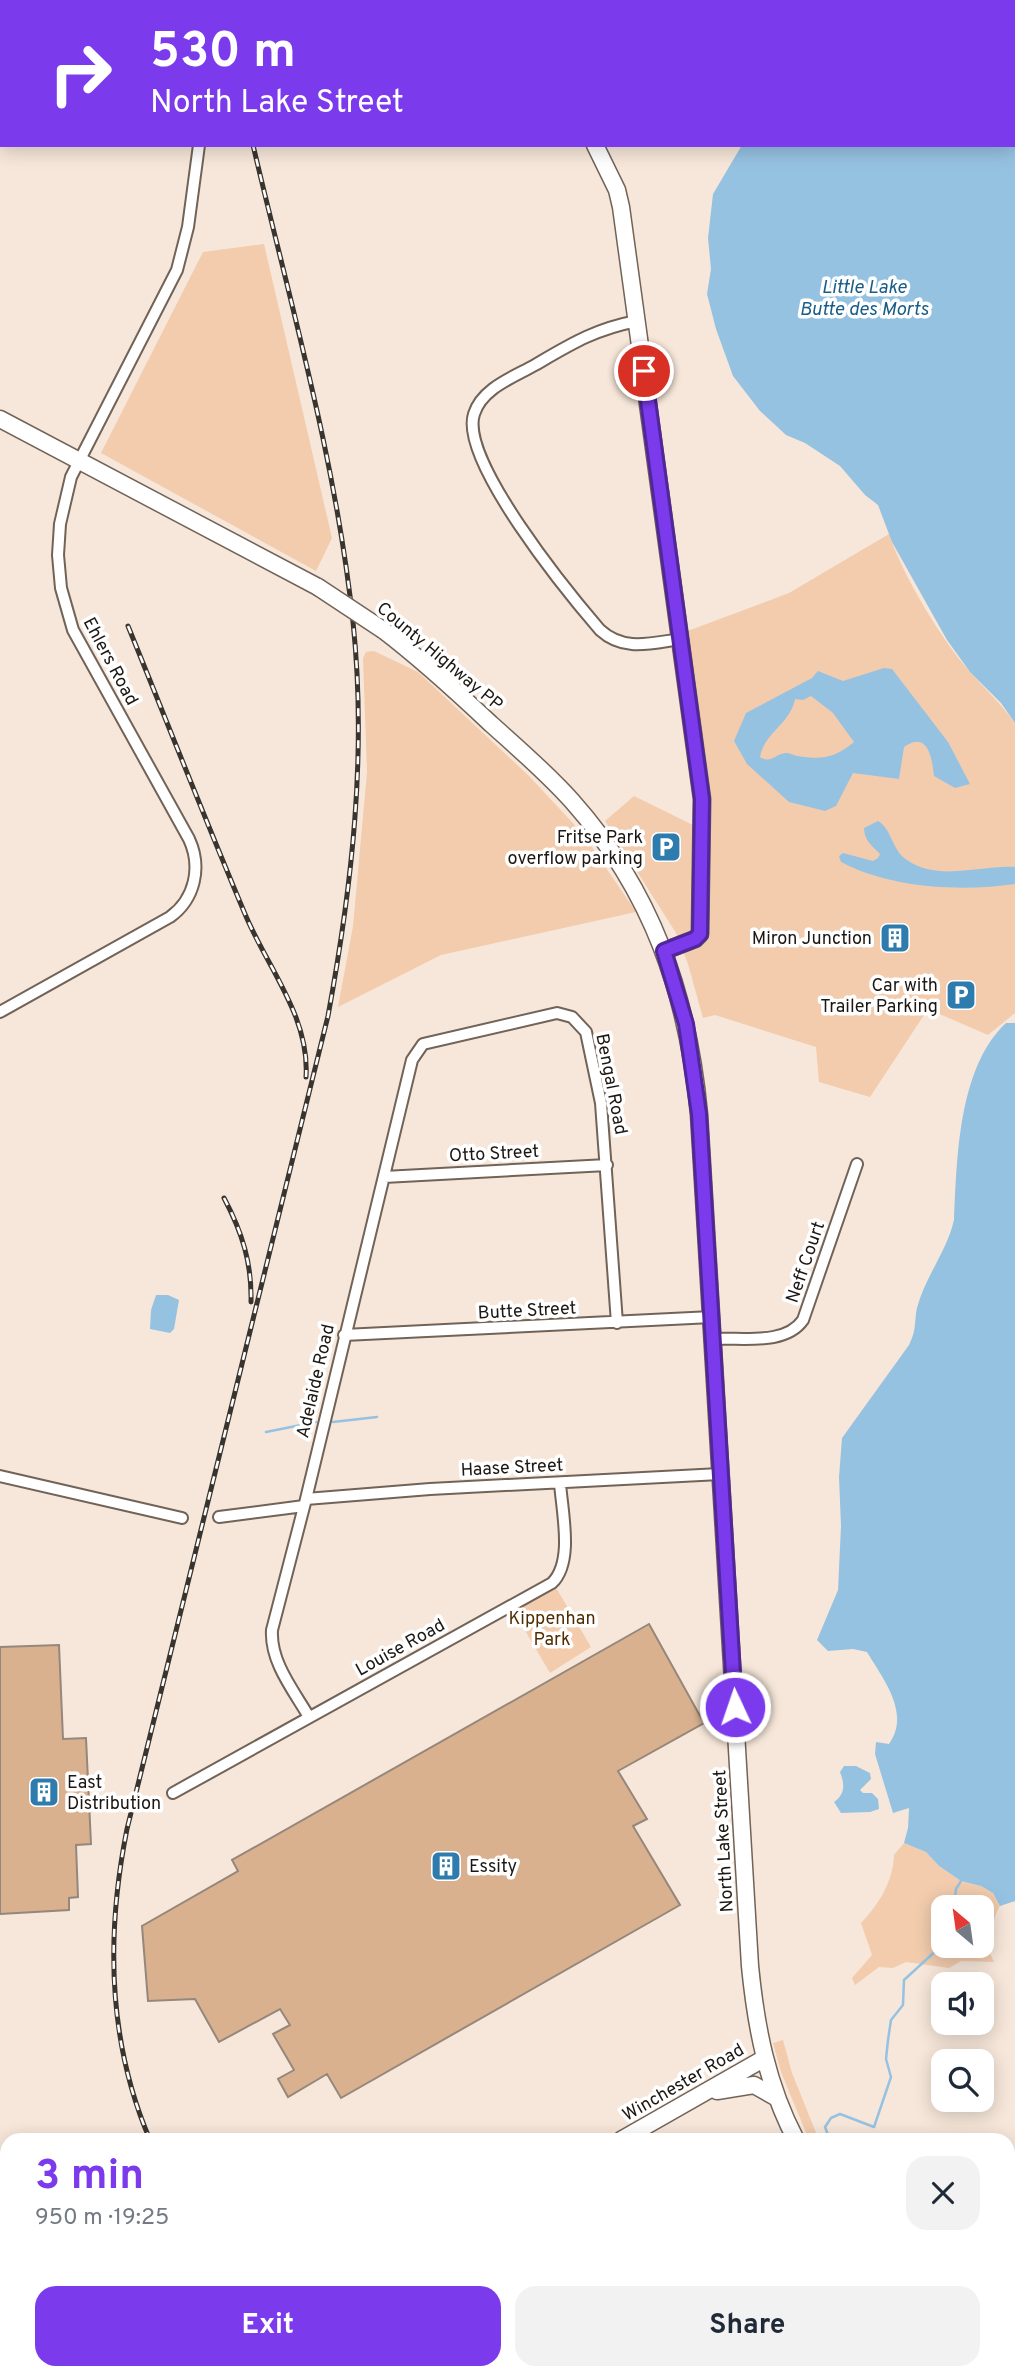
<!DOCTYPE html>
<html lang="en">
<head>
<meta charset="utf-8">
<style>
  body { margin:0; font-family:Overpass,sans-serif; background:#f2f2f3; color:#1f2937; height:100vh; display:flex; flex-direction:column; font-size:26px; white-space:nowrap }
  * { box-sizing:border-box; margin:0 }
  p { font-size:23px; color:#747a83 }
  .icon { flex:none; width:38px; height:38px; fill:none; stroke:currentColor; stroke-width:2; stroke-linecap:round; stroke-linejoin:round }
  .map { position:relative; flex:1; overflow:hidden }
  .side { position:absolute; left:0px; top:2133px; width:1015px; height:247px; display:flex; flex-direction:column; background:#fff; border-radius:21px 21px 0 0; box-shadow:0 4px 18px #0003 }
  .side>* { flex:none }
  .guide { position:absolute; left:0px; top:0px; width:1015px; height:147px; box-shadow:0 4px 18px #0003; background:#7c3aed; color:#fff; overflow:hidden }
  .needle { width:46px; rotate:331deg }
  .fabs { position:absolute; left:931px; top:1895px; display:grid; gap:14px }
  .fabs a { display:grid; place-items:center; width:63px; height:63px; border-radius:14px; background:#fff; box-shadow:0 4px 18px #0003; font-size:35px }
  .pin { position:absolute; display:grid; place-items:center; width:60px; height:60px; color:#fff; margin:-30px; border:4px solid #fff; border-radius:50%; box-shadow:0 2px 7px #0007 }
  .me { position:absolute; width:77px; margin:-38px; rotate:357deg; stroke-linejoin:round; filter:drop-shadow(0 0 5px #0008) }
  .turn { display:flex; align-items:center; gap:24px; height:147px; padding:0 35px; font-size:32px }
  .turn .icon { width:91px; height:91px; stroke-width:2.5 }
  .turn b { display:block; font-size:49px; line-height:60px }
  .round { display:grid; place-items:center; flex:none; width:74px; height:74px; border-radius:21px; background:#f2f2f3 }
  .head { display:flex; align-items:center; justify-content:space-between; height:119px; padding:0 35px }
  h1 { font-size:42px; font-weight:700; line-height:52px; color:#7c3aed }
  .cta { display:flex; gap:14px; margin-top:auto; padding:14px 35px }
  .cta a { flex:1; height:80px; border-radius:21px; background:#7c3aed; color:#fff; font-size:28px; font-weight:700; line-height:80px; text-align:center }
  .cta a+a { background:#f2f2f3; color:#1f2937 }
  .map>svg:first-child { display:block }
</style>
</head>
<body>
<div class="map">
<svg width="1015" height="2379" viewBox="0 0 1015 2379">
  <rect width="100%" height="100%" fill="#f7e7da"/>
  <!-- green -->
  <path fill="#f2ccad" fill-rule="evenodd" d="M264 244 332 538 316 571 101 453 203 252Z
    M889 534C902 574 943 643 972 674 987 691 1002 705 1015 723V1013L988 1035 928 1009 870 1097 819 1082 816 1047 715 1015 703 1018 688 964 676 933 605 821 634 796 701 829 708 820 707 778 685 632 789 593Z
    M374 651 418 672 529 776 583 834 636 912 441 955 338 1007 353 926 367 772 363 658 366 652Z
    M555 1586 591 1647 550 1673 513 1610Z
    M904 1843 926 1852 939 1866 961 1881 981 1886 993 1893 1000 1906C991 1920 993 1932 987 1947L994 1962 961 1961 949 1968 906 1962 893 1968 879 1967 855 1985 852 1978 872 1955 861 1923C879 1904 893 1882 894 1855ZM943 1908H982V1946H943Z
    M783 2040 792 2073 819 2140H809L781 2072 773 2043Z"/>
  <!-- water -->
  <path fill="#96c2e2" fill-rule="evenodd" d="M784 0H1015V723L1001 703 970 672 947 640 892 542 878 505 865 495 840 466 805 443 786 435 760 411 733 376 716 329 707 294 711 269 708 238 713 194 742 145H1013V2H782Z
    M884 668 892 669 948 742 970 784 955 788 934 776C932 758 928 730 904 747L899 779 853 773 836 806 825 811 789 802 747 764 734 741 746 713 812 678 818 671 843 681ZM811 696 833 713 854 742C835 758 822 760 797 756 793 755 790 753 786 753 775 754 771 764 760 757 764 733 791 723 795 699L803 700Z
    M878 821C892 829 892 851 907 860 938 882 981 865 1015 867V884C961 892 890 888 841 862L839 856 843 853 873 861 878 858 880 854C872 846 864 840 864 828Z
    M1006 1023H1015V1901L1000 1906 993 1893 981 1886 961 1881 939 1866 926 1852 904 1843 908 1828 909 1808 893 1813 875 1754 876 1742 889 1744C911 1713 883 1679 867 1652L853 1649 828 1651 817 1640 838 1590 841 1526 839 1477 842 1438 909 1345C917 1329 914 1322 917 1308 925 1277 947 1251 954 1220 957 1158 958 1068 1006 1023Z
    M156 1295H168L179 1300 174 1329 170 1333 150 1329 151 1310Z
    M844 1766H856L870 1773 871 1779 860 1790 863 1793H872L878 1799 879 1809 870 1812 841 1813 834 1802C845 1794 845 1785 840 1772Z"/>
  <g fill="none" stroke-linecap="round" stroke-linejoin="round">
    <!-- stream -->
    <path stroke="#96c2e2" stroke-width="2.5" d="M333 1422 377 1417
      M266 1432 316 1422
      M830 2140 825 2127 831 2118 840 2114 874 2127 891 2077 886 2059 888 2040 891 2020 903 2005 904 1980 940 1947 938 1914 943 1900 955 1897 956 1889 961 1881
      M384 2373H385"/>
  </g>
  <!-- building -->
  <path fill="#dab18f" stroke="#95877b" stroke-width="2" d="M891 926 906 930 900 950 884 945Z
    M649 1624 704 1723 618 1771 647 1819 633 1826 680 1905 341 2098 327 2074 288 2097 278 2079 294 2070 273 2034 290 2025 280 2009 219 2042 195 1999 148 2001 142 1926 238 1871 232 1860Z
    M59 1645 63 1739 86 1738 91 1844 76 1845 78 1897 69 1898V1910L0 1914V1647Z"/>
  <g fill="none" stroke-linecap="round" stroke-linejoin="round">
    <!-- street casing -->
    <g stroke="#716357" stroke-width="14">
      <path id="street" d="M178 0 179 2
        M601 2 603 0
        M637 321C595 329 571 344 535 365 514 377 482 388 474 414 459 460 569 594 600 630 624 652 651 643 681 639
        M0 1012 170 917C195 899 202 867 189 839L73 630 61 588 58 555 60 524 71 477 177 270 188 227 199 145
        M384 1177 607 1165
        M344 1335 712 1317
        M713 1339C741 1337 785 1346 803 1320L857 1164
        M0 1476 182 1518
        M306 1499 430 1489 720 1474
        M219 1517 304 1506
        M309 1717C294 1691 270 1662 272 1630L306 1499 412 1060 423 1044 557 1013 572 1017 586 1032 601 1103 617 1323
        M173 1793 552 1583C574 1562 562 1512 560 1483
        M789 2379 800 2373"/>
    </g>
    <!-- secondary casing -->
    <g stroke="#716357" stroke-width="19">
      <path id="secondary" d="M524 0 525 2
        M595 145 617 190 621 207 702 799 700 934 695 939 664 951
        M0 419 318 587
        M383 630C421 659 456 691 491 724 519 749 547 773 572 801 652 891 688 995 699 1114L750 1966C756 2027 767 2085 796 2140
        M717 2091 754 2085 777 2098
        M621 2140 765 2058
        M0 2281 7 2292
        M0 2314 7 2328
        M23 2373 25 2379
        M41 2373 43 2379
        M975 2373 980 2379
        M200 2379 211 2373"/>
    </g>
    <!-- street -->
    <use href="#street" stroke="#fff" stroke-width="10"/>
    <!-- secondary -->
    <use href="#secondary" stroke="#fff" stroke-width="16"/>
    <!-- rail casing -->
    <g stroke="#3a342e" stroke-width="5">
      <path id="rail" d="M132 0V2
        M219 0 220 2
        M128 626C167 722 205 819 245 914 267 967 310 1017 306 1077
        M224 1198C242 1232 252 1263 251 1302
        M150 2140C107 2040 106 1934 127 1829L328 1016C352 886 367 754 353 622 336 460 290 303 253 145
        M0 2168 7 2172
        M331 2373 342 2379"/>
    </g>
    <!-- rail -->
    <use href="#rail" stroke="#fff" stroke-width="2.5" stroke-dasharray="8" stroke-linecap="butt"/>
    <!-- secondary-bridge casing -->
    <g stroke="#716357" stroke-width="19" stroke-linecap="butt">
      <path id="secondary-bridge" d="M318 587 383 630"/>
    </g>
    <!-- secondary-bridge -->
    <use href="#secondary-bridge" stroke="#fff" stroke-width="16"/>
  </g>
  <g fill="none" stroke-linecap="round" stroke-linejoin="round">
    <!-- route casing -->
    <g stroke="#51269a" stroke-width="18">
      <path id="route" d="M644 371 702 799 700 934 695 939 664 951 686 1024 699 1114 735 1707"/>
    </g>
    <!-- route -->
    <use href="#route" stroke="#7c3aed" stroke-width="12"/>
  </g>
  <!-- icons -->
  <defs>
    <g id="parking-square" transform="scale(1.575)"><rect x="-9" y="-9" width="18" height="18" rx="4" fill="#2e7cae" stroke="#fff"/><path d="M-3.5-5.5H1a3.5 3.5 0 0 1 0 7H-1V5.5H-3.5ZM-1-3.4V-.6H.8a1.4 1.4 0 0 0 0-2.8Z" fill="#fff"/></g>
    <g id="building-square" transform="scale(1.575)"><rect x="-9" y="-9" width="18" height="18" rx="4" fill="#2e7cae" stroke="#fff"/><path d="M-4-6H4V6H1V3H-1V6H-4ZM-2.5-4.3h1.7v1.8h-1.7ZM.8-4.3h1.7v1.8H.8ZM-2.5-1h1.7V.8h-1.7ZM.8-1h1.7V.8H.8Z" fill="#fff"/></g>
  </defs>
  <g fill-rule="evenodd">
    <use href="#parking-square" x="666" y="847"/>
    <use href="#building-square" x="895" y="938"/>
    <use href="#parking-square" x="961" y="995"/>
    <use href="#building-square" x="44" y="1792"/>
    <use href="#building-square" x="446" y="1866"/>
  </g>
  <g text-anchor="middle" stroke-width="7" stroke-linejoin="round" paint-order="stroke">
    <!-- street labels -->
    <g font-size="18" fill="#1c1712" stroke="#fff">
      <text transform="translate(440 656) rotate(40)" y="6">County Highway PP</text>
      <text transform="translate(111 661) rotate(62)" y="6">Ehlers Road</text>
      <text transform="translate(612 1084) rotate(79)" y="6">Bengal Road</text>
      <text transform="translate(494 1153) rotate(-3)" y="6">Otto Street</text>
      <text transform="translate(805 1262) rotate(-71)" y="6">Neff Court</text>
      <text transform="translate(527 1310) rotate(-3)" y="6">Butte Street</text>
      <text transform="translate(315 1381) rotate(-77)" y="6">Adelaide Road</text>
      <text transform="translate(512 1467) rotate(-3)" y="6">Haase Street</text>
      <text transform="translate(400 1647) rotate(-29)" y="6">Louise Road</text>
      <text transform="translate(723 1841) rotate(-93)" y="6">North Lake Street</text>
      <text transform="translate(683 2082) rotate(-30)" y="6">Winchester Road</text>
    </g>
    <!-- poi labels -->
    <g font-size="18" fill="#1c1712" stroke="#fff" text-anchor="end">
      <text x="643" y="843">Fritse Park<tspan x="643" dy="21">overflow parking</tspan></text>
      <text x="872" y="944">Miron Junction</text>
      <text x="938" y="991">Car with<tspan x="938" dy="21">Trailer Parking</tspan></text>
      <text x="67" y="1788" text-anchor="start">East<tspan x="67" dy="21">Distribution</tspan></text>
      <text x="469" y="1872" text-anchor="start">Essity</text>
    </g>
    <!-- park labels -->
    <g font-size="18" fill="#522c01" stroke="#fff">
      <text x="552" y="1624">Kippenhan<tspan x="552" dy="21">Park</tspan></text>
    </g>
    <!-- water labels -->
    <g font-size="19" font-style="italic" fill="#175d87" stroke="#fff">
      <text x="864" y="293">Little Lake<tspan x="864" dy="22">Butte des Morts</tspan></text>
    </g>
  </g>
</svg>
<div class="fabs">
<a><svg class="needle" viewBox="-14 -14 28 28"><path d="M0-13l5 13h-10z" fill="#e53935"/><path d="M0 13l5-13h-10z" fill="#747a83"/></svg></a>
<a><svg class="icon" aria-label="sound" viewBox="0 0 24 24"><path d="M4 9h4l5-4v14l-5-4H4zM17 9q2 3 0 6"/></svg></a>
<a><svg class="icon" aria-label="search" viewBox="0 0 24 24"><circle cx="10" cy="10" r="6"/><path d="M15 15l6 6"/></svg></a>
</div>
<div class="pin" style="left:644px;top:371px;background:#d93025"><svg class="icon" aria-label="arrive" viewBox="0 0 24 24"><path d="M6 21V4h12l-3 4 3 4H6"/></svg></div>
<svg class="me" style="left:735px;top:1707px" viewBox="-20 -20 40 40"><circle r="17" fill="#7c3aed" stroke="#fff" stroke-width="3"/><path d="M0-11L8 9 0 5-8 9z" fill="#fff"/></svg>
<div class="guide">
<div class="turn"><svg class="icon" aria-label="right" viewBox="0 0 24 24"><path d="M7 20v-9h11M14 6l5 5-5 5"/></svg><div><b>530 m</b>North Lake Street</div></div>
</div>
<section class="side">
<div class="head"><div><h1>3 min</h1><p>950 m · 19:25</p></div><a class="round"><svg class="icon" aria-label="close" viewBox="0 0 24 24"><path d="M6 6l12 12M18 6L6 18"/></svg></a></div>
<div class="cta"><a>Exit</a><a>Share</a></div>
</section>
</div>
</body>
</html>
